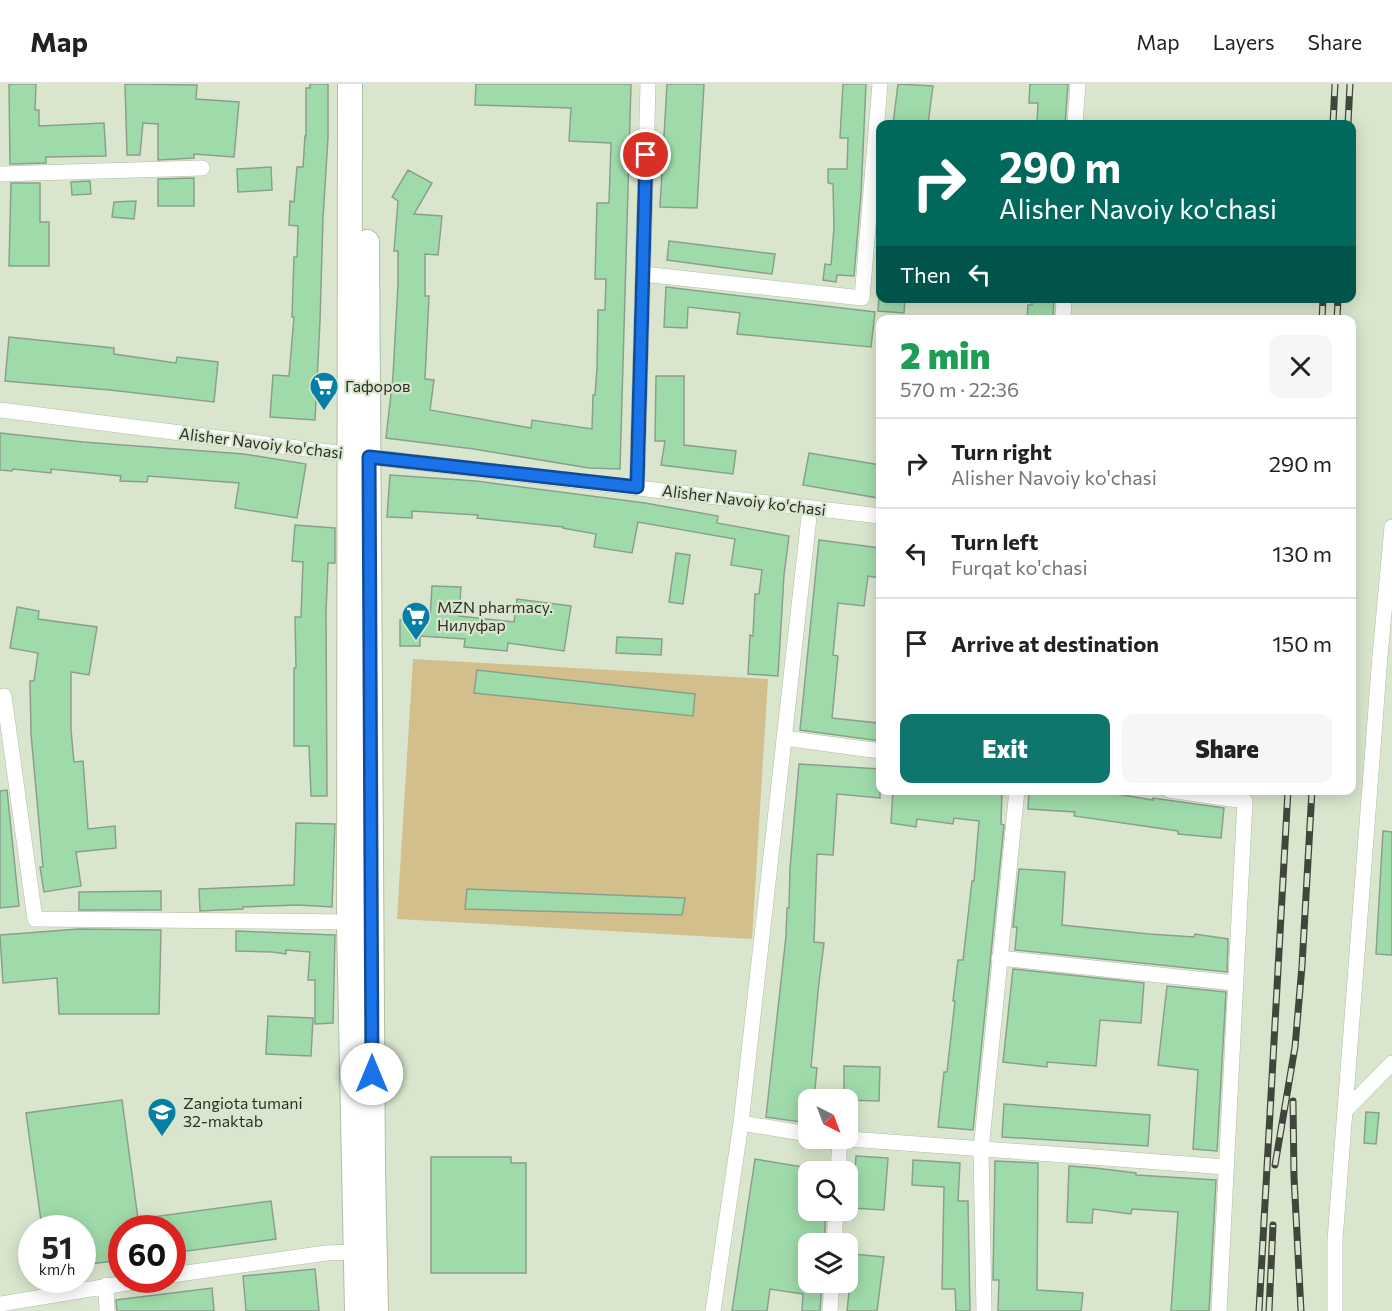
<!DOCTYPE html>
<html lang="en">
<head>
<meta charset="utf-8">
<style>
  body { margin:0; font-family:Commissioner,sans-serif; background:#f6f6f6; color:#222; height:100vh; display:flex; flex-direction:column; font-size:22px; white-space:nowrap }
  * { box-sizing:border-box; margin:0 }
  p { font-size:20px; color:#767676 }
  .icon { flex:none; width:33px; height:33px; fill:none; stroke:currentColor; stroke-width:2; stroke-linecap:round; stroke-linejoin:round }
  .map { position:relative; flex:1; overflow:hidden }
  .side { position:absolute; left:876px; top:231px; width:480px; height:480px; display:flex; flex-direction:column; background:#fff; border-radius:12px; box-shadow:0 3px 15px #0003 }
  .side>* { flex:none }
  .top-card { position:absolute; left:876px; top:36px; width:480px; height:183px; border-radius:12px; box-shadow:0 3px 15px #0003; background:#00695c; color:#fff; overflow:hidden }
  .needle { width:39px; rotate:138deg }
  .tools { position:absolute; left:798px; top:1005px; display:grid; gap:12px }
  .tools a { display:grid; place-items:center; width:60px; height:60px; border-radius:12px; background:#fff; box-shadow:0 3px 15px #0003; font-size:30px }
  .speed { position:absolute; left:18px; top:1131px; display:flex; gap:12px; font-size:30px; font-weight:700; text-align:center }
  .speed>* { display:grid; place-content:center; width:78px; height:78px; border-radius:50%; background:#fff; box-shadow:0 3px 15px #0003; line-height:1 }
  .speed small { font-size:15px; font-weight:400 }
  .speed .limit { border:9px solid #d22; background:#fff; color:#111 }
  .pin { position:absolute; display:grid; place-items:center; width:51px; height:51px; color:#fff; margin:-26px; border:3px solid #fff; border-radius:50%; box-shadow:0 2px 6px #0007 }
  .me { position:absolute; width:66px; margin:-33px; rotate:0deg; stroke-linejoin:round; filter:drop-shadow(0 0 4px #0008) }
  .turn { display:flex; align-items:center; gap:21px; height:126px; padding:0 24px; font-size:27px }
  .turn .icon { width:78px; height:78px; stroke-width:2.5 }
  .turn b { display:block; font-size:42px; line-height:51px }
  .then { display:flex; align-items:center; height:57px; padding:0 24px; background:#0003; gap:12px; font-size:22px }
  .round { display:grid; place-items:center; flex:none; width:63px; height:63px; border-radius:12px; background:#f6f6f6 }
  .summary { display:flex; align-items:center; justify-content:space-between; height:102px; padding:0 24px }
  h1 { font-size:36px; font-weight:800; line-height:45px; color:#1e9e55 }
  .button { display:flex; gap:12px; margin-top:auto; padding:12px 24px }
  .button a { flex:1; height:69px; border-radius:12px; background:#0f766e; color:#fff; font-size:24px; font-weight:800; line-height:69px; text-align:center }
  .button a+a { background:#f6f6f6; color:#222 }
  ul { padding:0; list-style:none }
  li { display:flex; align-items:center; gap:18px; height:90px; padding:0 24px; border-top:2px solid #e0e0e0 }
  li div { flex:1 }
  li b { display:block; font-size:22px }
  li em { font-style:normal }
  header { display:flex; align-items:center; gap:36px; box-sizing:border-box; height:84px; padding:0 30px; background:#fff; border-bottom:2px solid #e0e0e0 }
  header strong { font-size:28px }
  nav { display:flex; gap:33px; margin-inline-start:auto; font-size:21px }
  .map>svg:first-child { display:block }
</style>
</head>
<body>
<header>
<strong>Map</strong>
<nav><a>Map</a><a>Layers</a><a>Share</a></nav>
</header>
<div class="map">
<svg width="1392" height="1227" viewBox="0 0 1392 1227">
  <rect width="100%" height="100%" fill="#d9e6cd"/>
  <!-- green -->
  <path fill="#d2bf8b" d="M413 575 768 595 752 855 397 835Z"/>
  <!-- building -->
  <path fill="#9fdbaa" stroke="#8aa08e" stroke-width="1.5" d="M9 0H36L35 26H39V42L104 39 106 72 46 73V79L10 80Z
    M125 0 197 1 196 15 239 18 234 73 194 70V74L158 76V40L143 39 140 71H127Z
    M310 0H328V54L323 134 320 237 315 336 270 333 273 291 289 292 294 233H292L294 173H297L298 142 289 141 290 117 294 118 297 83H303L305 52H306V4H310Z
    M476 0H631L620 385 589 384 474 365 386 354 393 292 398 200V167H394L398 117 392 113 408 86 432 99 414 130 442 132 438 171 425 170V212H429L425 295 434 296 430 326 531 344 532 336 592 345 593 311H595L597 284 598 226H605L606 195H595L597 119H609L611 59 569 57 571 24 475 21Z
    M667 0H704L697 124 660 123Z
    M843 0H866L861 110 854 192 837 191 836 198 823 196 825 180 831 181 834 144 833 100 828 99V85H847L848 54H840Z
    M898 0 933 2 928 40H893Z
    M1030 0H1068L1065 40H1037L1038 19H1029Z
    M271 83 272 106 238 108 237 85Z
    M194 94V122H158V95Z
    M90 97 91 110 72 111 71 98Z
    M11 99H40V138H49V182H9Z
    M136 117 134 135 112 133 114 118Z
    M669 157 775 170 772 190 667 176Z
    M666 203 875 228 871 263 737 250 740 229 688 223 687 244 664 243Z
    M879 214H905L904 229 878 227Z
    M1032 214H1054L1053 236H1027L1028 221H1032Z
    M9 253 114 264V270L176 279 177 273 218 278 214 318 110 306 5 297Z
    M656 292H684V361L736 367 733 390 661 381 665 357H655Z
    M0 349 83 358 244 370 306 380 297 434 235 424 239 399 148 392 147 398 120 397 121 392 51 385V389L13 385 12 387 0 386Z
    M809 369 880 381 878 414 803 401Z
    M390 391 476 397 645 419 718 432 717 439 789 452 784 491 778 592 748 590 750 551 753 552 755 510H759L762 486 731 481 735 455 638 438 632 469 594 463 596 450 563 444V443L477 434 478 431 412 427V434L387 433Z
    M295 441 335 444V479H328L326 528 327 712H311L309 662H294V584H296L295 533H301L303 478 292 477Z
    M819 456 880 464V494L868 492 864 522 838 519 833 571 838 572 832 634 878 639 877 648H880V657L800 646Z
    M676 469 690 471 683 520 669 518Z
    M432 502 461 503 459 532 514 538 517 515 571 522 564 567 508 559 507 567 464 563 465 555 420 552V562H400V536L430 535Z
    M17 523 39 527 38 535 97 543 89 591 71 588V646L74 678 83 677 88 745 115 742 116 764 76 768 81 802 44 808 40 783H43L31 650 30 597H34L38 569 10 564Z
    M617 553 662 555 661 571 616 569Z
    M477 586 695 610 693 632 474 609Z
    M799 680 880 685V714L837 710 833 771 817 770 814 858 824 859 819 898 811 983 817 984 814 1016H808V1039L766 1033 786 852 787 824H789L790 784Z
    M7 706 19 822 0 824V707Z
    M893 706H1002L1001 740 1004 741 973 1046 938 1043 944 988H947L955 917H953L958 876H963L972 797H974L979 737 954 734 953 740 917 735 916 743 891 739Z
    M1029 706H1093L1153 716V714L1224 724 1221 754 1178 750V747L1074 732 1075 728 1028 725Z
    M296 739 335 740 332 823 298 821 243 823V825L200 827 199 805 294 801Z
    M1383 747 1392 748V871L1376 870Z
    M1019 785 1065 788 1062 841 1149 850 1194 853 1195 850 1228 855 1227 888 1015 866 1017 843H1013Z
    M467 805 685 814 682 831 465 825Z
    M161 807V826H79V808Z
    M79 845 161 846 159 930H59L57 894 3 899 0 851Z
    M236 847 335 851 333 939 315 940V896H308L310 868 286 866V870L272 868 236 867Z
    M1013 885 1144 899 1141 939 1100 936 1096 982 1047 978V983L1003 978Z
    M1167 902 1226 908 1217 1067 1193 1065 1198 986 1158 981Z
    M268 932 313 934 311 972 266 970Z
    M844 982 880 983 879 1017 844 1016Z
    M122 1016 138 1135 271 1117 276 1155 172 1169V1144H122V1176L82 1181V1144H42L26 1029Z
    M1004 1020 1150 1031 1148 1062 1002 1053Z
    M1366 1028 1379 1029 1376 1060 1364 1059Z
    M856 1072 888 1074 884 1126 852 1124Z
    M431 1073H511V1079H526V1189H431Z
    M755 1075 808 1084V1126H826L824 1160H808V1198H822L820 1227H802L803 1210 770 1205 767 1227H732Z
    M913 1076 960 1079 958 1117H968L970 1227H956L955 1205H942L944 1103 912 1101Z
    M995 1077 1038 1079 1037 1206 1083 1209 1081 1227H998L999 1196H993Z
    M1069 1082 1095 1084 1136 1089V1091L1216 1096 1209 1227H1171L1178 1128 1132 1125 1131 1130 1093 1125 1092 1139 1067 1138Z
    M853 1170 884 1173 877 1227H847Z
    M315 1185 319 1227H246L243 1192Z
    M212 1204 214 1227H117L116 1216Z"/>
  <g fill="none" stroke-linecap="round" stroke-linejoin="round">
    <!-- street casing -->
    <g stroke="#b1bea6" stroke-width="16">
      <path id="street" d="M1075 40 1078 0
        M0 90 202 84
        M643 190 862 214 880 0
        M1063 236 1064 214
        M0 326 369 373 880 432
        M637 403 648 0
        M4 612 35 835 349 838
        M784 654 880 667
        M1169 706 1245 717 1219 1227
        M999 874 1235 899
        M1345 1027 1392 979
        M741 1039 808 1050
        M836 1054 1226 1083
        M838 1088 840 1055
        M834 1160 836 1126
        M172 1191 326 1169 354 1168
        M106 1201 107 1227
        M0 1220 145 1196
        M713 1227 741 1039 810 424
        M830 1227 832 1198
        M984 1227 981 1066 1017 706
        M1335 1227V1156L1380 572 1392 443"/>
    </g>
    <!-- primary casing -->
    <g stroke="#b1bea6" stroke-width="26">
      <path id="primary" d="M350 0 349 838 357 1227
        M367 158 373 1085 376 1227"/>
    </g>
    <!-- street -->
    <use href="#street" stroke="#fff" stroke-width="15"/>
    <!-- primary -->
    <use href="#primary" stroke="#fff" stroke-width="24"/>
    <!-- rail casing -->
    <g stroke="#40463b" stroke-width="7">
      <path id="rail" d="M1333 40 1335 0
        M1348 40 1350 0
        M1322 236 1323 214
        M1337 236 1338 214
        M1293 1017 1294 1093 1301 1227
        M1275 1081 1295 963 1302 882 1312 706
        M1259 1227 1288 706
        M1269 1227 1273 1141"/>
    </g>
    <!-- rail -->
    <use href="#rail" stroke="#d9e6cd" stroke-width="4.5" stroke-dasharray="14" stroke-linecap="butt"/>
  </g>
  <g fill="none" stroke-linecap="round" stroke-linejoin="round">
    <!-- route casing -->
    <g stroke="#114b97" stroke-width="15">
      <path id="route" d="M372 990 369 373 637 403 646 71"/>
    </g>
    <!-- route -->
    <use href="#route" stroke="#1a73e8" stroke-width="10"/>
  </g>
  <!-- icons -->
  <defs>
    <g id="supermarket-pin" transform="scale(1.5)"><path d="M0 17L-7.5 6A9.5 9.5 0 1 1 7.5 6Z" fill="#067fa6" stroke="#d9e6cd"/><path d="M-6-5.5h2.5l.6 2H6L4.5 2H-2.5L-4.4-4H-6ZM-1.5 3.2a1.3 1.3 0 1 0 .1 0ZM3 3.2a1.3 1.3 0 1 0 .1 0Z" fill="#fff"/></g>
    <g id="school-pin" transform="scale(1.5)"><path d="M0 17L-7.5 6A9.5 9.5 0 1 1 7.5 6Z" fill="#067fa6" stroke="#d9e6cd"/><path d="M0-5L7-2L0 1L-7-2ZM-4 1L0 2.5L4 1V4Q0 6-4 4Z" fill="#fff"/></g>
  </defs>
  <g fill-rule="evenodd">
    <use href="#supermarket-pin" x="324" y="302"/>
    <use href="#supermarket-pin" x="416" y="532"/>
    <use href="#school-pin" x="162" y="1028"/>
  </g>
  <g text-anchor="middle" stroke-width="4.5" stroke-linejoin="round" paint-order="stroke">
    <!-- poi labels -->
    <g font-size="16" fill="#2c3128" stroke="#d9e6cd" text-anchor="start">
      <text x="345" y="308">Гафоров</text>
      <text x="437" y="529">MZN pharmacy.<tspan x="437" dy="18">Нилуфар</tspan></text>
      <text x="183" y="1025">Zangiota tumani<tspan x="183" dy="18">32-maktab</tspan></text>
    </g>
    <!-- street labels -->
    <g font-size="16" fill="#2c3128" stroke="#d9e6cd">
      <text transform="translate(261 359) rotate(7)" y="6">Alisher Navoiy ko'chasi</text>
      <text transform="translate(744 416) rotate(7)" y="6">Alisher Navoiy ko'chasi</text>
    </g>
  </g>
</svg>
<div class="tools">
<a><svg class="needle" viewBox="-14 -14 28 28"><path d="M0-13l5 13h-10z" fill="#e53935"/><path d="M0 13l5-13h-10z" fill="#767676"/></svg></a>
<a><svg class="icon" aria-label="search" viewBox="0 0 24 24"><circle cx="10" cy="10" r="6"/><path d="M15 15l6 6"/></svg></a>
<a><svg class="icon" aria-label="layers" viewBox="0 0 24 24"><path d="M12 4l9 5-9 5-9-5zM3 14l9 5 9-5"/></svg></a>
</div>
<div class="speed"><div>51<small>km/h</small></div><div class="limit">60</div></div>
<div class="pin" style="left:646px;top:71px;background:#d93025"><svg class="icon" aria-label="arrive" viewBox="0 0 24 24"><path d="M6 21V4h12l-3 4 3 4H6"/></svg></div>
<svg class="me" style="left:372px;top:990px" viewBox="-20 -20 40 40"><circle r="19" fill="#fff"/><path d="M0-13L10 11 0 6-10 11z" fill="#1a73e8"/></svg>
<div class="top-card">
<div class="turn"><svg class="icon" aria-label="right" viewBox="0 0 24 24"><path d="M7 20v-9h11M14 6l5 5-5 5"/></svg><div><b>290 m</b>Alisher Navoiy ko'chasi</div></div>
<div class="then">Then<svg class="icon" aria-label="left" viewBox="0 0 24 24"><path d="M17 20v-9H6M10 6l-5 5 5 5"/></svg></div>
</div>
<section class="side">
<div class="summary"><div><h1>2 min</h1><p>570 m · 22:36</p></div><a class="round"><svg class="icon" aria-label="close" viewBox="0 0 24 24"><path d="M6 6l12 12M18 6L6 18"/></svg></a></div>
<ul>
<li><svg class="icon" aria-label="right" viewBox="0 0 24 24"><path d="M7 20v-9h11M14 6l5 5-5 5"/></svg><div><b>Turn right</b><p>Alisher Navoiy ko'chasi</p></div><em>290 m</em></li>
<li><svg class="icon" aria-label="left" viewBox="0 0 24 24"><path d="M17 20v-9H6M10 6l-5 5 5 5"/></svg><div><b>Turn left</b><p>Furqat ko'chasi</p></div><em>130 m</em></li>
<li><svg class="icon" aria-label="arrive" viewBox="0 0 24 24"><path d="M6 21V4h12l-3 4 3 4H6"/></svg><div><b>Arrive at destination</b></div><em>150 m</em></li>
</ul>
<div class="button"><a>Exit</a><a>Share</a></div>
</section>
</div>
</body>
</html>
